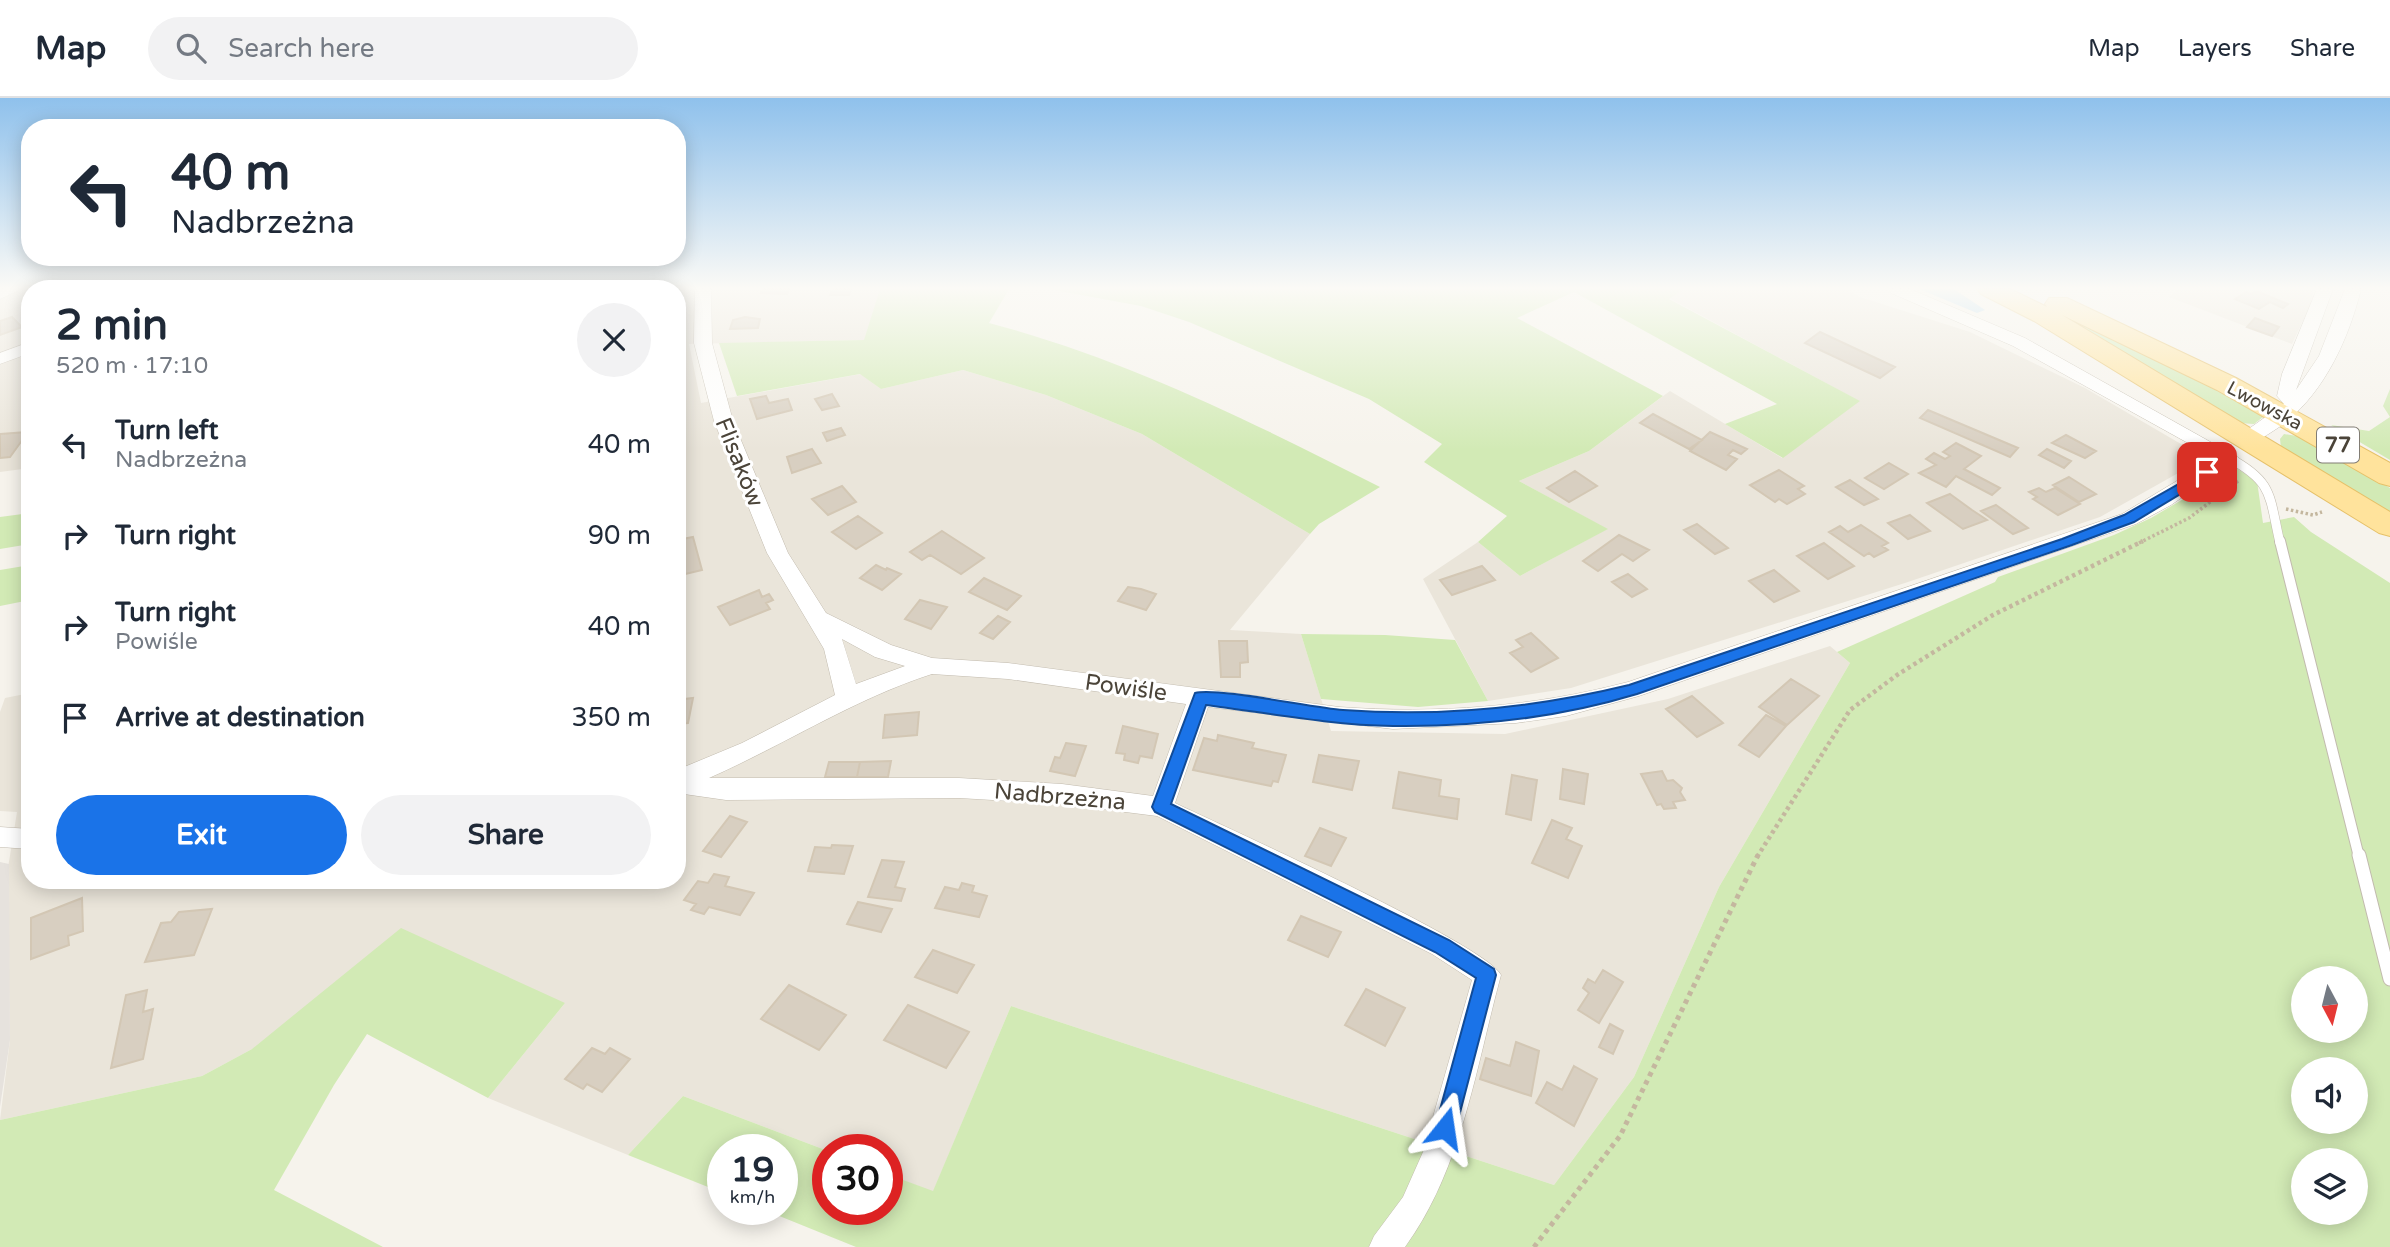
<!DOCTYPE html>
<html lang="en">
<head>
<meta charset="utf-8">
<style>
  body { margin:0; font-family:"Varela Round",sans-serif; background:#f2f2f3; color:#1f2937; height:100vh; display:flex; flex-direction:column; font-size:26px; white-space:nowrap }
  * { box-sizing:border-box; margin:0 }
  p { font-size:23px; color:#747a83 }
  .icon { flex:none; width:38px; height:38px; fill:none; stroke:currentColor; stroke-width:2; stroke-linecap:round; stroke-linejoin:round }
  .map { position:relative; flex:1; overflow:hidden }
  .sheet { position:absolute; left:21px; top:182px; width:665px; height:609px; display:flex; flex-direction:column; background:#fff; border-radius:28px; box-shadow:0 4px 18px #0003 }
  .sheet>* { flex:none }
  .hud { position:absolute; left:21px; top:21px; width:665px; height:147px; border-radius:28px; box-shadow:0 4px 18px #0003; background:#fff; color:#1f2937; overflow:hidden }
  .needle { width:46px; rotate:173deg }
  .buttons { position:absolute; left:2291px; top:868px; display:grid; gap:14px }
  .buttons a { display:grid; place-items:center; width:77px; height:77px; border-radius:50%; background:#fff; box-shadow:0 4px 18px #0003; font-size:35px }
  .speed { position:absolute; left:707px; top:1036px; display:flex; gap:14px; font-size:35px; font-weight:700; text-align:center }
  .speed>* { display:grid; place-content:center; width:91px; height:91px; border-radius:50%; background:#fff; box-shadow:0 4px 18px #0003; line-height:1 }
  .speed small { font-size:18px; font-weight:400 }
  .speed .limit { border:10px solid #d22; background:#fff; color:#111 }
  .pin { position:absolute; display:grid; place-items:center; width:60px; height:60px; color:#fff; margin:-30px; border-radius:14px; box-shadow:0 4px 10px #0006 }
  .me { position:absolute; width:77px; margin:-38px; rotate:15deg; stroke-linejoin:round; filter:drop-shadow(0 0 5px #0008) }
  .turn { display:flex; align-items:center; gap:24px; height:147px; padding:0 35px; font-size:32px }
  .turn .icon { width:91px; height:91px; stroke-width:2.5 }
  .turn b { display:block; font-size:49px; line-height:60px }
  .round { display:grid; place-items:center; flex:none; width:74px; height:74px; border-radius:37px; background:#f2f2f3 }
  .headline { display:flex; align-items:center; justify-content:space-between; height:119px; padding:0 35px }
  h1 { font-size:42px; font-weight:700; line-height:52px }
  .cta { display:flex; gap:14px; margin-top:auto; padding:14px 35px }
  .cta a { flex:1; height:80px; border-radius:42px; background:#1a73e8; color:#fff; font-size:28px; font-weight:700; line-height:80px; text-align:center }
  .cta a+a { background:#f2f2f3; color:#1f2937 }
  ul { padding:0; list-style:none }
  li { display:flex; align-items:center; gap:21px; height:91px; padding:0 35px }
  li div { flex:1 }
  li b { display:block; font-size:26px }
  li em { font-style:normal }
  header { display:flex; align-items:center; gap:42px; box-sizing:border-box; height:98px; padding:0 35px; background:#fff; border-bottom:2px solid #e0e1e3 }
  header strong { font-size:33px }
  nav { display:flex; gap:38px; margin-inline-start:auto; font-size:24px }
  .search { width:490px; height:63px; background:#f2f2f3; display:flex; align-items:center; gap:18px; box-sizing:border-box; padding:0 24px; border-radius:38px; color:#747a83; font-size:26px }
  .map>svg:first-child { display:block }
</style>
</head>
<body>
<header>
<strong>Map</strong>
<div class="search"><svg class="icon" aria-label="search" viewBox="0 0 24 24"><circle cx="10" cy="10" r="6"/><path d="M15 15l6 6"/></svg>Search here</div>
<nav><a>Map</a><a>Layers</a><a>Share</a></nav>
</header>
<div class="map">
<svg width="2390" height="1149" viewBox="0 0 2390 1149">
  <rect width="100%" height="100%" fill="#f6f3ec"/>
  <!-- residential -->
  <path fill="#eae5da" d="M0 191H230H30V370L0 374Z
    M540 191H880L865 242 689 246 701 305 861 276 881 291 963 272 1046 297 1142 336 1310 436 1230 532 1301 536 1331 633 1505 636 1668 601 1830 548 1850 565 1719 789 1634 979 1554 1087 1011 908 933 1094 887 1076V1052L828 1053 683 998 628 1057 488 1000 565 905 252 951 202 978 0 1022 10 942 7 776 17 714 0 713V614L5 600 30 595V782H677V191Z
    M1684 191H1847L1860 199 1970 234 2085 290 2205 360 2100 419 1905 485 1571 590 1488 603 1423 481 1478 444 1520 478 1607 431 1519 383 1589 353 1670 293 1782 360 1859 303 1669 200Z
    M2178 191H2314L2309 210 2292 246 2169 199Z"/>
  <!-- industrial -->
  <path fill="#e6e2dd" d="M0 764 9 766 10 942 0 1009Z"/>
  <!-- green -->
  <path fill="#d2eab5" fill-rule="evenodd" d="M880 191H1009L989 225C1126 261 1254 325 1380 389L1319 426 1310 436 1142 336 1046 297 963 272 881 291 860 276 737 298 719 245 864 242Z
    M1049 191H1684L1669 201 1860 303 1783 360 1725 326 1777 306 1574 194 1517 220 1663 298 1589 353 1519 383 1608 431 1520 478 1478 444 1507 418 1424 364 1442 346 1369 301 1189 224 1141 208Z
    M2050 210 2172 267 2261 315 2263 319 2254 326 2239 325Z
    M2390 291V362L2331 327 2369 333 2390 319 2383 308Z
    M2284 336 2303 339 2390 390V419L2281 350 2280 341Z
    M2236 370 2257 383 2263 425 2294 419 2311 434 2390 485V1149H856L762 1111H782V1052H723V1095L628 1057 683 998 828 1053V1111H887V1076L933 1093 1011 908 1554 1087 1634 979 1719 789 1850 565 1837 554 1995 484 1998 479 2114 437 2151 420ZM2303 880H2356V933H2303ZM2303 971H2356V1024H2303ZM2303 1062H2356V1115H2303Z
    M30 415V446L0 451V419Z
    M30 467V502L0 508V472Z
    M1301 536 1385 537 1455 542 1488 603 1418 609 1321 601Z
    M401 830 565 905 488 1000 367 936 334 987 274 1092 383 1149H0V1022L202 978 252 951Z"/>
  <!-- water -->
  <path fill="#a9d4f2" d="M1919 191H1954L1985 212 1977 215Z"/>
  <!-- building -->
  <path fill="#d8cfc1" stroke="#d3c7b4" stroke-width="2" d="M763 191H789L787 196 761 195Z
    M833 191H851L849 197H830Z
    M2256 193 2288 206 2283 210 2270 204 2259 211 2235 201 2246 194 2251 196Z
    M12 219 22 229 0 237V223Z
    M745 219 760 221 758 230 730 231 733 222Z
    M2255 220 2279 229 2272 238 2247 229Z
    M1820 234 1895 269 1880 280 1805 245Z
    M832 296 839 308 822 312 815 301Z
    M766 298 769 305 788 301 792 312 757 321 750 301Z
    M1928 312 2018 350 2010 359 1920 320Z
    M1653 316 1702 342 1689 351 1640 325Z
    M841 330 845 337 827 343 823 335Z
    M28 334 10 359 0 360V336Z
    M1710 334 1747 351 1741 356 1733 352 1728 357 1737 361 1726 372 1690 353Z
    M2066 337 2096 353 2085 360 2052 345Z
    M1956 345 1981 358 1964 371 2000 390 1992 397 1956 378 1946 389 1919 375 1936 367 1926 361 1934 355 1945 361 1950 358 1943 354Z
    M812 351 821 365 792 375 787 359Z
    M2047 351 2071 363 2064 370 2039 357Z
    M1889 365 1908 376 1884 391 1865 380Z
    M1779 372 1804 388 1798 391 1805 396 1787 406 1779 401 1775 404 1750 387Z
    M1575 373 1597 388 1569 404 1547 390Z
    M2069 379 2096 396 2079 404 2053 387Z
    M1850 382 1878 401 1864 407 1836 389Z
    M842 388 856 404 828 417 812 401Z
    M2039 390 2046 394 2055 390 2080 406 2058 417 2033 401 2037 399 2029 394Z
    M1950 396 1972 412 1987 422 1963 431 1927 405Z
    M1996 407 2028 430 2013 436 1981 413Z
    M1910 417 1930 433 1908 441 1888 425Z
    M858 418 882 435 856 451 832 434Z
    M1697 426 1728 450 1715 456 1684 432Z
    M1861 427 1888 445 1882 448 1888 452 1874 459 1869 455 1864 458 1829 434 1840 428 1848 434Z
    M942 433 959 444 984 460 961 476 930 457 922 462 910 454Z
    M1619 437 1649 452 1633 463 1622 456 1598 473 1583 463Z
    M693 439 702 472 677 478V442Z
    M1824 445 1854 468 1828 481 1797 458Z
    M876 467 886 472 887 470 901 476 882 492 860 480Z
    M1482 468 1495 482 1452 497 1440 482Z
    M1774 472 1799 493 1774 504 1749 483Z
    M1628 476 1647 491 1632 499 1612 484Z
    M984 480 1021 498 1007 512 969 494Z
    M1128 489 1141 491 1156 496 1146 512 1118 503Z
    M759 492 762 499 769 496 773 502 766 505 770 511 730 527 718 509Z
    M920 502 947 509 931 531 905 521Z
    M998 518 1010 524 993 541 980 535Z
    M1531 535 1558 560 1531 574 1510 555 1523 549 1516 542Z
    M1219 543H1247L1248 564 1240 565V579H1221Z
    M1791 581 1819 598 1787 627 1759 609Z
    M1692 598 1723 625 1697 639 1666 611Z
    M693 600 688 625 677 626V602Z
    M919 614 917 637 883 640 885 617Z
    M1766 617 1786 628 1759 659 1739 647Z
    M1123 628 1158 636 1152 660 1140 658 1138 665 1124 662 1125 656 1116 655Z
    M1218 637 1254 645 1252 650 1286 657 1278 684 1273 683 1271 688 1193 672 1204 640 1217 643Z
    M1066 645 1086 648 1075 678 1050 673 1055 659 1060 660Z
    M1319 657 1359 663 1352 692 1313 684Z
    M891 663 888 679H857L860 664Z
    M829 664H860L857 679H825Z
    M1563 671 1588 676 1584 706 1560 701Z
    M1662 673 1667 683 1673 682 1682 690 1680 694 1685 702 1673 704 1676 710 1664 711 1661 706 1657 707 1641 676Z
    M1399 674 1441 682 1439 698 1459 701 1457 721 1393 710Z
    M1512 677 1537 682 1531 722 1506 716Z
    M730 718 747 724 721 759 703 753Z
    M1552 722 1572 730 1566 741 1582 748 1568 780 1532 765Z
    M1320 730 1346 740 1331 768 1305 758Z
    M832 747 853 748 844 776 808 773 815 749 831 750Z
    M882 762 904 764 895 789 905 791 901 803 868 799Z
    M714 776 729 779 725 788 754 795 740 817 709 809 704 816 691 812 696 806 684 802 698 783 708 785Z
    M962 785 974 788 972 794 987 798 979 819 935 810 945 789 959 792Z
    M82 800 83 833 68 838 69 847 31 861V820Z
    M858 804 892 811 881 834 847 826Z
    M212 811 194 857 145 864 161 825 171 824 179 814Z
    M1301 818 1341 834 1328 859 1288 842Z
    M933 852 974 867 957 895 915 879Z
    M1603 872 1623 884 1599 925 1578 912 1589 895 1583 890 1588 881 1595 885Z
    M789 887 846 917 819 952 761 921Z
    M1366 891 1405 910 1385 948 1345 927Z
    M147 892 143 914 153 911 143 961 111 970 126 897Z
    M908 907 969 934 946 970 884 942Z
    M1610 926 1623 933 1613 956 1599 949Z
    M1516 944 1539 953 1531 998 1480 981 1486 960 1510 968Z
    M592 950 605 956 610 950 630 961 602 994 587 986 583 991 565 981Z
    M1574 968 1597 981 1574 1028 1536 1005 1547 984 1562 992Z"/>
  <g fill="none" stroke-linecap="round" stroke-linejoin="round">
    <!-- lane-far2 casing -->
    <g stroke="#c2bbae" stroke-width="10">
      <path id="lane-far2" d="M2229 360C2274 384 2269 398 2280 445"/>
    </g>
    <!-- lane-far1 casing -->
    <g stroke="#c2bbae" stroke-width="12">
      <path id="lane-far1" d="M2280 443 2359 759"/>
    </g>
    <!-- lane casing -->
    <g stroke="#c2bbae" stroke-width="15">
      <path id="lane" d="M2359 757 2390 881"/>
    </g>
    <!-- street casing -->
    <g stroke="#c2bbae" stroke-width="1">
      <path id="street" d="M0 191H21L0 201Z
        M695 191H711L712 245 733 323 788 455 826 515 891 547 932 560 1008 565 1339 609C1437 616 1533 609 1628 584L2122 416 2215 360 2013 248 1891 195 1889 191H1910L2025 240 2239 360 2171 407 2136 426 1639 598 1566 618 1516 625 1393 631 1208 609 1175 705C1223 728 1487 847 1501 877 1476 969 1462 1071 1405 1149H1369L1374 1138 1403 1099 1423 1054 1472 882 1432 856 1157 718 1062 706 959 700 726 702 677 695V672L742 645 835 597 824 551 767 455 714 323 694 245ZM842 541 875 559 905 568 856 586ZM932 576 1008 581 1186 606 1153 698 1062 686 959 680H709C784 647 854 601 932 576Z
        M2317 191H2333L2296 292 2319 258 2345 191H2361C2348 245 2319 306 2270 335 2260 341 2252 348 2240 345L2237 341 2240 337 2284 306 2277 298 2282 276Z
        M30 244V255L0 266V255Z
        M0 729 30 731V751L0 749Z"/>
    </g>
    <!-- primary casing -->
    <g stroke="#e6c16a" stroke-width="2">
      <path id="primary" d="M1977 191H2010L2047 209 2045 206 2049 200H2067L2236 280 2390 365V388L2379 385 2217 292 2062 217 2390 414V438L2379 435 2034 223 1981 196Z"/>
    </g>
    <!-- path-far2 -->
    <path stroke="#c4b79f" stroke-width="3.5" stroke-dasharray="2.5 2.5" stroke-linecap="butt" d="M2286 411 2313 417 2322 414
      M2139 445 2189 420 2238 383"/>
    <!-- path-far1 -->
    <path stroke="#c4b79f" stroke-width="4.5" stroke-dasharray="3.5 3.5" stroke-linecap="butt" d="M1757 759 1850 612 1897 577 1993 517 2143 443"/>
    <!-- path -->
    <path stroke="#c4b79f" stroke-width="5" stroke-dasharray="4.5 4.5" stroke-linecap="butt" d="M1534 1149 1620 1038 1758 757"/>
    <!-- lane-far2 -->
    <use href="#lane-far2" stroke="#fff" stroke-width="9"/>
    <!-- lane-far1 -->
    <use href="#lane-far1" stroke="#fff" stroke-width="10"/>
    <!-- lane -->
    <use href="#lane" stroke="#fff" stroke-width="13"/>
    <!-- street -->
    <use href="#street" fill="#fff" fill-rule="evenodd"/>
    <!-- primary -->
    <use href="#primary" fill="#ffe39c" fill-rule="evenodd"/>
  </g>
  <!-- sky -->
  <linearGradient id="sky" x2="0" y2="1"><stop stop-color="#8fc1ec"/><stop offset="0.54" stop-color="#fbfaf6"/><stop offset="1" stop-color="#fbfaf6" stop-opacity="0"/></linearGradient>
  <rect width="2390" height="352" fill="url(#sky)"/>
  <!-- route -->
  <path fill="#1a73e8" stroke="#114b97" stroke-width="2" d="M2207 370 2214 374 2212 377 2134 424 2072 447 1637 596C1558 620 1475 629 1393 628 1331 627 1268 615 1206 607L1171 706 1449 842 1494 871 1496 877 1456 1030 1453 1037 1445 1040 1438 1037 1435 1030 1476 880 1435 854 1155 714 1152 709 1195 595C1217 589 1313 610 1343 612 1440 619 1535 610 1629 587L2062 441 2124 417Z"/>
  <g text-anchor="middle" stroke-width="6" stroke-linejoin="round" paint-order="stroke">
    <!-- far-street labels -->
    <g font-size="19" fill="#4b4439" stroke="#fff">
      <text transform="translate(2265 307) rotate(28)" y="7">Lwowska</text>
    </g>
    <!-- shield labels -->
    <rect fill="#fff" stroke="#817c74" stroke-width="2" x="2317" y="329.5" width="42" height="35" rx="5"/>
    <g font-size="21" font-weight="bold" fill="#4b4439">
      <text x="2338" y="354">77</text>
    </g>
    <!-- street labels -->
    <g font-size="23" fill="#4b4439" stroke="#fff">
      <text transform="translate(740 364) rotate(68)" y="8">Flisaków</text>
      <text transform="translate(1126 589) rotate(8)" y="8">Powiśle</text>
      <text transform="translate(1060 698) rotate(5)" y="8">Nadbrzeżna</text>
    </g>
  </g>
</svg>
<div class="buttons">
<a><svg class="needle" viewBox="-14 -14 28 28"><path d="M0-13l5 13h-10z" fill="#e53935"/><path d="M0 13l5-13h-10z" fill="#747a83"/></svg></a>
<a><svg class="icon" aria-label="sound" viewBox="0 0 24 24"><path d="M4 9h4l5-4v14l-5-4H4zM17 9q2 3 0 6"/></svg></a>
<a><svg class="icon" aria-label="layers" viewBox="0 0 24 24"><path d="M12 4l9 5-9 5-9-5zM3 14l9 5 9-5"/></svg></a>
</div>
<div class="speed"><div>19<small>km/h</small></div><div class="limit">30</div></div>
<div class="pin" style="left:2207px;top:374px;background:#d93025"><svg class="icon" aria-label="arrive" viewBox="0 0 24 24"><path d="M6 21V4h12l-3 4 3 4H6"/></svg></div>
<svg class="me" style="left:1445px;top:1030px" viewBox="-20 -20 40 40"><path d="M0-17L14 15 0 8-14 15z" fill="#1a73e8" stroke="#fff" stroke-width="4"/></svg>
<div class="hud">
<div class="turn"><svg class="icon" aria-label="left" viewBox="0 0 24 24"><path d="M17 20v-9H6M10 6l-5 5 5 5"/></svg><div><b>40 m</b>Nadbrzeżna</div></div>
</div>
<section class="sheet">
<div class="headline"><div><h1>2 min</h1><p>520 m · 17:10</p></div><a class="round"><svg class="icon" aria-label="close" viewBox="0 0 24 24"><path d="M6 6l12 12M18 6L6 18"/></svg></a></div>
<ul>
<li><svg class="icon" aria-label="left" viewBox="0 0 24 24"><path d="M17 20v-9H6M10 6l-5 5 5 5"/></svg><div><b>Turn left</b><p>Nadbrzeżna</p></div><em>40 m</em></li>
<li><svg class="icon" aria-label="right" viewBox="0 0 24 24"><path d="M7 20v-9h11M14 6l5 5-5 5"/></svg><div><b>Turn right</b></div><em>90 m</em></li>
<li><svg class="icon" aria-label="right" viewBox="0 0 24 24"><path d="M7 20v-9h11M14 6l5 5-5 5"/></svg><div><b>Turn right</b><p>Powiśle</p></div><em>40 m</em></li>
<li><svg class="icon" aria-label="arrive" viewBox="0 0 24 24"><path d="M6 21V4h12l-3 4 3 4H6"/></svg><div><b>Arrive at destination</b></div><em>350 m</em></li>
</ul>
<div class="cta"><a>Exit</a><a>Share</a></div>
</section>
</div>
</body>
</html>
